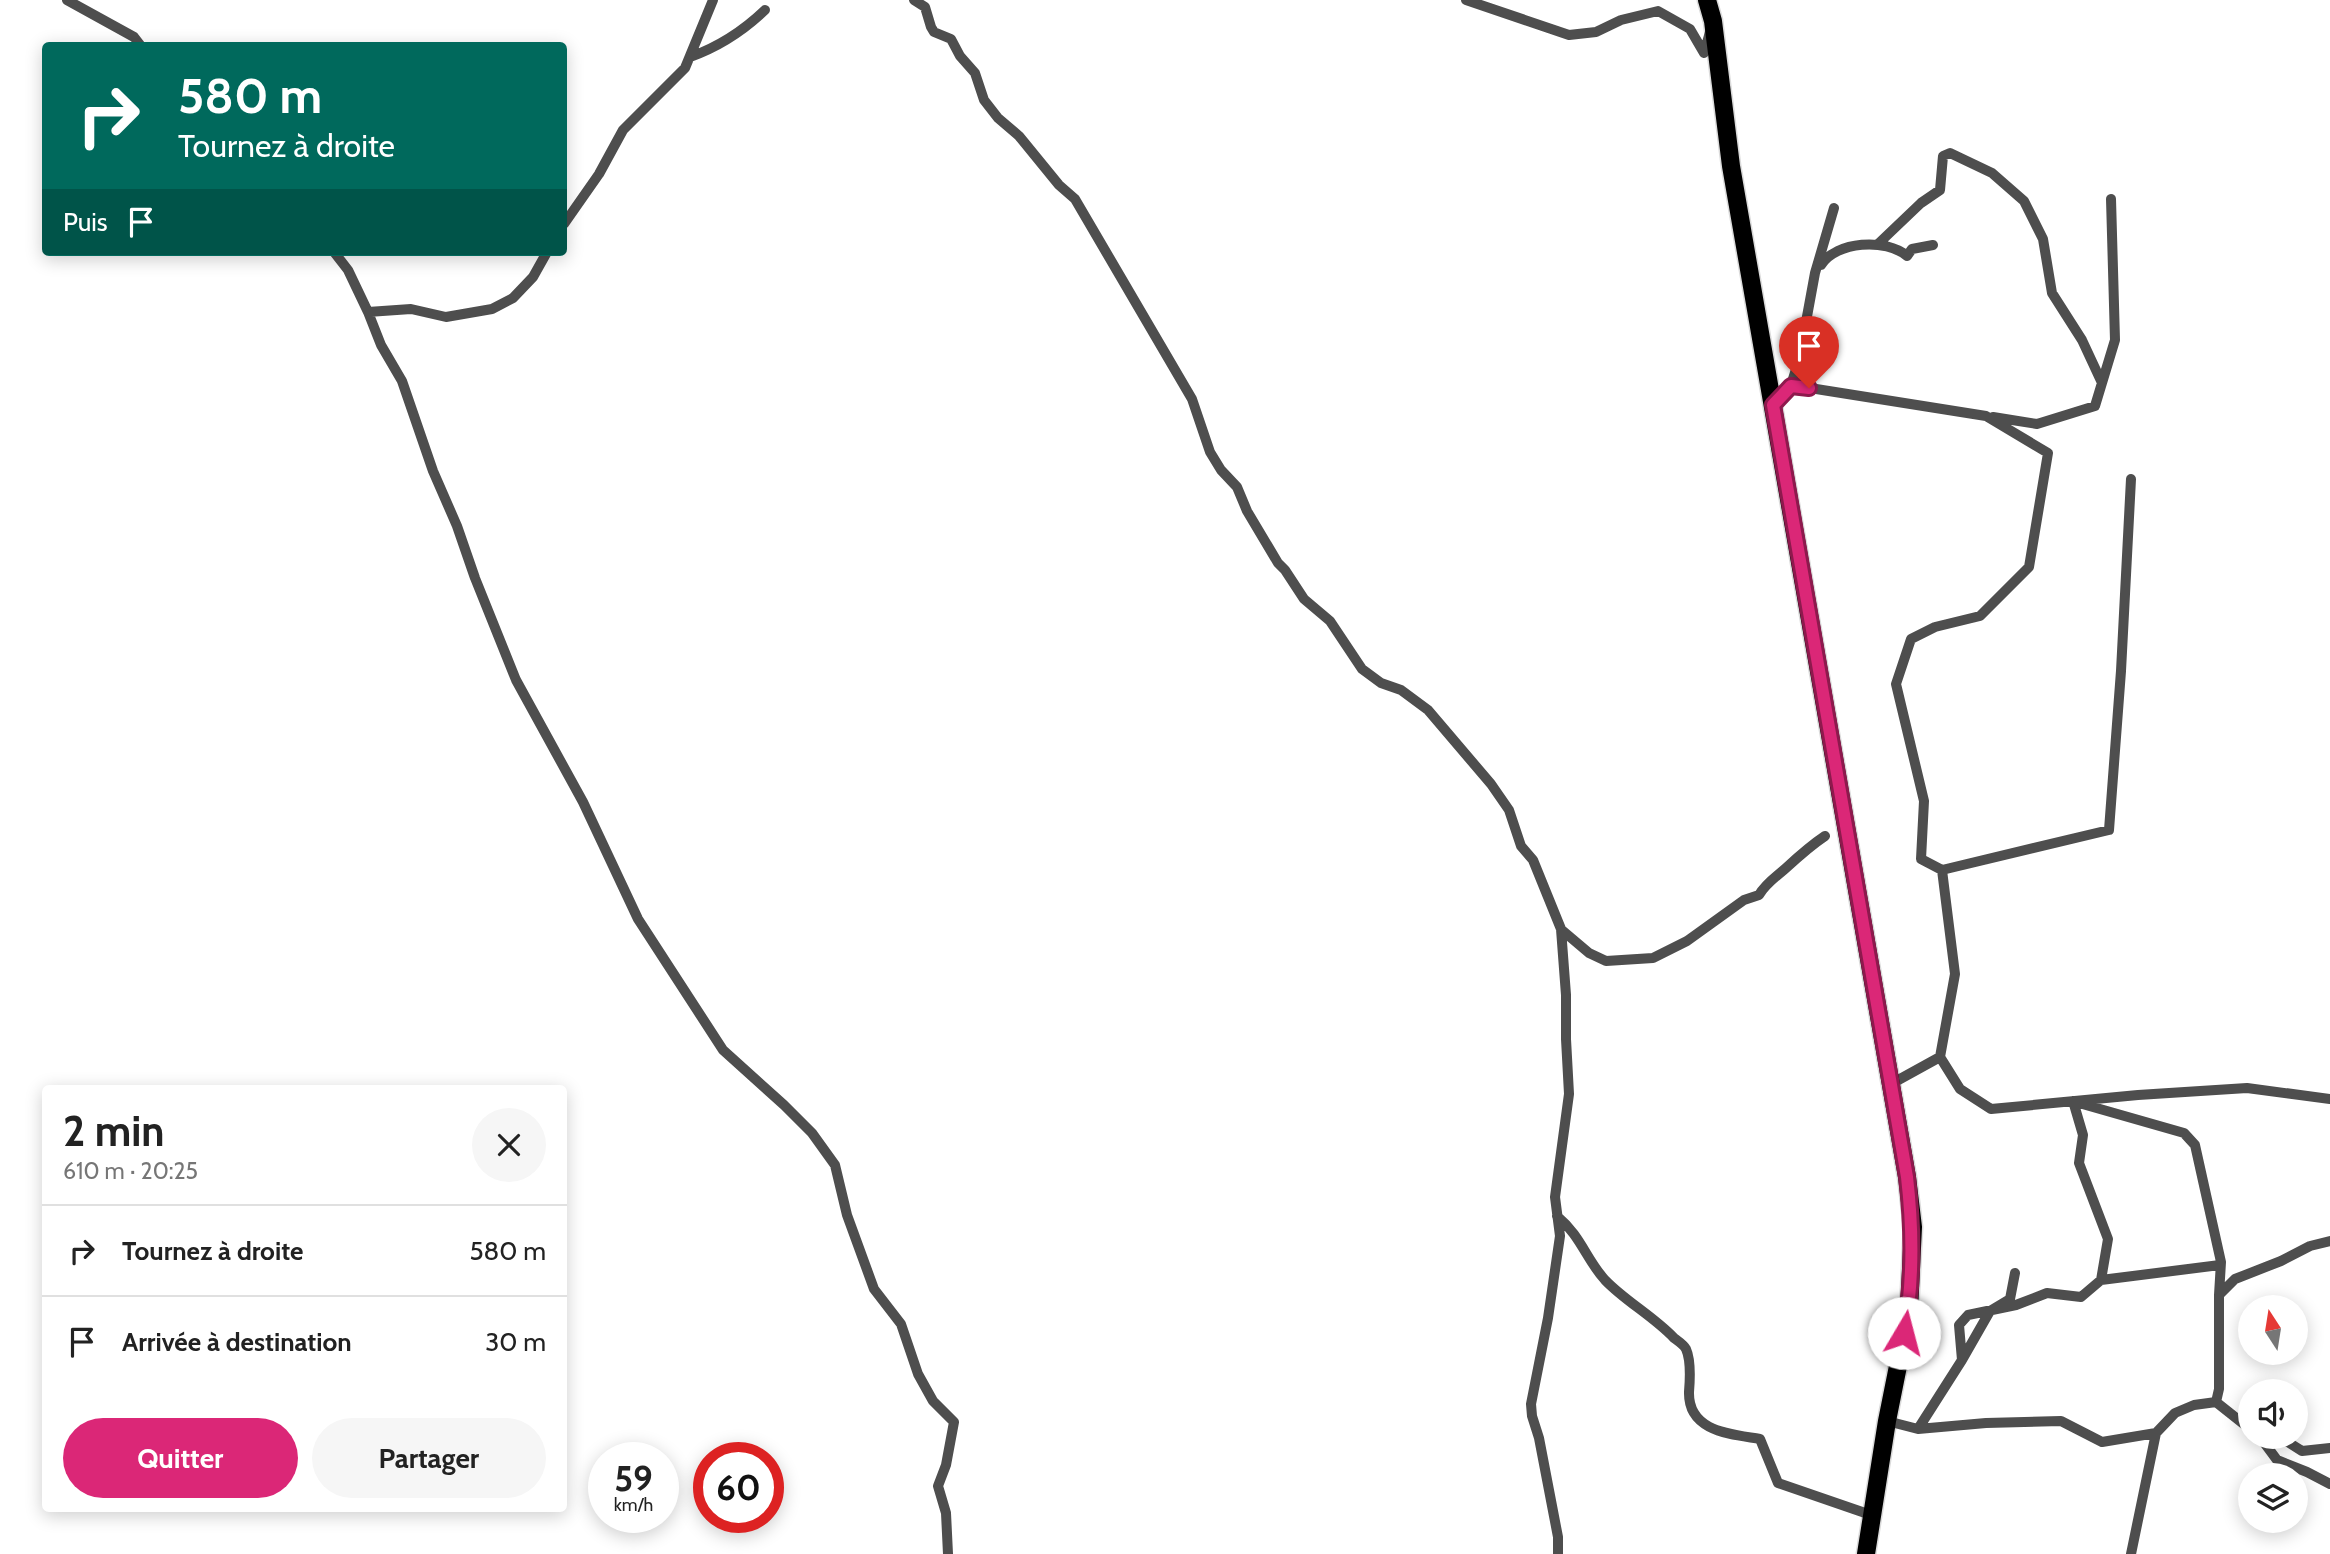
<!DOCTYPE html>
<html lang="fr">
<head>
<meta charset="utf-8">
<style>
  body { margin:0; font-family:Cabin,sans-serif; background:#f6f6f6; color:#222; height:100vh; display:flex; flex-direction:column; font-size:26px; white-space:nowrap }
  * { box-sizing:border-box; margin:0 }
  p { font-size:23px; color:#767676 }
  .icon { flex:none; width:38px; height:38px; fill:none; stroke:currentColor; stroke-width:2; stroke-linecap:round; stroke-linejoin:round }
  .map { position:relative; flex:1; overflow:hidden }
  .panel { position:absolute; left:42px; top:1085px; width:525px; height:427px; display:flex; flex-direction:column; background:#fff; border-radius:7px; box-shadow:0 4px 18px #0003 }
  .panel>* { flex:none }
  .guide { position:absolute; left:42px; top:42px; width:525px; height:214px; border-radius:7px; box-shadow:0 4px 18px #0003; background:#00695c; color:#fff; overflow:hidden }
  .needle { width:46px; rotate:348deg }
  .fabs { position:absolute; left:2238px; top:1295px; display:grid; gap:14px }
  .fabs a { display:grid; place-items:center; width:70px; height:70px; border-radius:50%; background:#fff; box-shadow:0 4px 18px #0003; font-size:35px }
  .speed { position:absolute; left:588px; top:1442px; display:flex; gap:14px; font-size:35px; font-weight:700; text-align:center }
  .speed>* { display:grid; place-content:center; width:91px; height:91px; border-radius:50%; background:#fff; box-shadow:0 4px 18px #0003; line-height:1 }
  .speed small { font-size:18px; font-weight:400 }
  .speed .limit { border:10px solid #d22; background:#fff; color:#111 }
  .pin { position:absolute; display:grid; place-items:center; width:60px; height:60px; color:#fff; margin:-72px -30px; border-radius:50% 50% 50% 0; rotate:-45deg; box-shadow:0 0 7px #0007 }
  .pin .icon { rotate:45deg }
  .me { position:absolute; width:77px; margin:-38px; rotate:8deg; stroke-linejoin:round; filter:drop-shadow(0 0 5px #0008) }
  .turn { display:flex; align-items:center; gap:24px; height:147px; padding:0 21px; font-size:32px }
  .turn .icon { width:91px; height:91px; stroke-width:2.5 }
  .turn b { display:block; font-size:49px; line-height:60px }
  .then { display:flex; align-items:center; height:66px; padding:0 21px; background:#0003; gap:14px; font-size:26px }
  .round { display:grid; place-items:center; flex:none; width:74px; height:74px; border-radius:37px; background:#f6f6f6 }
  .overview { display:flex; align-items:center; justify-content:space-between; height:119px; padding:0 21px }
  h1 { font-size:42px; font-weight:800; line-height:52px }
  .button { display:flex; gap:14px; margin-top:auto; padding:14px 21px }
  .button a { flex:1; height:80px; border-radius:42px; background:#db2777; color:#fff; font-size:28px; font-weight:800; line-height:80px; text-align:center }
  .button a+a { background:#f6f6f6; color:#222 }
  ul { padding:0; list-style:none }
  li { display:flex; align-items:center; gap:21px; height:91px; padding:0 21px; border-top:2px solid #e0e0e0 }
  li div { flex:1 }
  li b { display:block; font-size:26px }
  li em { font-style:normal }
  .map>svg:first-child { display:block }
</style>
</head>
<body>
<div class="map">
<svg width="2330" height="1554" viewBox="0 0 2330 1554">
  <rect width="100%" height="100%" fill="#fff"/>
  <g fill="none" stroke-linecap="round" stroke-linejoin="round">
    <!-- primary casing -->
    <g stroke="#dbdbdb" stroke-width="21">
      <path id="primary" d="M1707 0 1713 21 1731 166 1907 1177 1913 1227 1909 1311 1887 1421 1866 1554"/>
    </g>
    <!-- street -->
    <path stroke="#4e4e4e" stroke-width="10" d="M67 0 134 37 141 46
      M914 0 925 7 931 27 934 32 951 39 960 56 975 73 984 100 998 118 1019 136 1059 185 1075 199 1192 399 1210 452 1221 470 1237 487 1247 511 1278 563 1285 570 1304 599 1330 621 1362 669 1381 683 1401 690 1428 710 1491 784 1509 810 1521 846 1533 860 1561 929 1566 995V1039L1569 1094 1555 1197 1560 1236 1548 1318 1531 1404 1532 1416 1539 1438 1558 1537V1554
      M1466 0 1569 35 1596 32 1621 20 1658 11 1690 29 1704 53 1710 32
      M690 57C718 47 743 31 765 10
      M1834 208 1815 273 1799 360 1791 385 1986 416 2048 453 2029 567 1980 616 1935 627 1911 639 1896 684 1924 801 1921 859 1942 870
      M564 224 599 174 623 130 685 68 713 0
      M1878 244 1921 203 1940 190 1943 156 1950 153 1992 173 2024 201 2043 239 2052 293 2082 340 2102 383
      M334 252 348 270 368 312 381 345 402 381 433 471 457 526 475 578 516 680 583 802 638 919 723 1050 784 1105 812 1133 835 1165 847 1215 874 1289 901 1324 918 1374 933 1401 954 1422 946 1465 938 1486 946 1513 948 1554
      M1821 265C1836 241 1886 238 1907 256L1912 249 1933 245
      M368 312 411 309 446 317 492 309 513 298 533 277 547 252
      M1993 417 2037 424 2095 406 2115 340 2111 199
      M2131 479 2121 671 2109 830 1942 870 1955 974 1940 1057 1960 1089 1991 1109 2138 1095 2247 1088 2330 1099
      M1563 931 1589 953 1606 961 1653 958 1687 941 1744 900 1759 895C1766 883 1776 877 1786 868 1799 856 1810 846 1825 836
      M1891 1084 1940 1057
      M2073 1101 2083 1135 2079 1163 2108 1239 2101 1280
      M2079 1103 2184 1133 2195 1145 2221 1262 2219 1295
      M1557 1216C1581 1236 1586 1259 1605 1280 1625 1301 1653 1316 1674 1338 1678 1341 1684 1345 1686 1349 1691 1360 1690 1380 1689 1392 1688 1432 1731 1434 1760 1439L1778 1483 1871 1515
      M1962 1360 1990 1311 2010 1299 2015 1273
      M2216 1402 2219 1389V1295L2235 1279 2281 1261 2310 1246 2330 1241
      M1887 1421 1918 1429 1986 1423 2061 1421 2102 1442 2156 1433 2175 1413 2194 1405 2216 1402 2250 1429
      M1918 1429 1962 1360 1959 1325 1968 1315 2016 1305 2047 1293 2081 1297 2101 1280 2220 1265
      M2260 1437 2277 1460 2307 1472 2330 1484
      M2269 1437 2283 1439 2302 1451 2330 1448
      M2131 1554 2156 1433"/>
    <!-- primary -->
    <use href="#primary" stroke="#000" stroke-width="18"/>
  </g>
  <g fill="none" stroke-linecap="round" stroke-linejoin="round">
    <!-- route casing -->
    <g stroke="#8e194d" stroke-width="18">
      <path id="route" d="M1809 388 1791 386 1773 405 1907 1177C1913 1229 1914 1281 1904 1333"/>
    </g>
    <!-- route -->
    <use href="#route" stroke="#db2777" stroke-width="12"/>
  </g>
</svg>
<div class="fabs">
<a><svg class="needle" viewBox="-14 -14 28 28"><path d="M0-13l5 13h-10z" fill="#e53935"/><path d="M0 13l5-13h-10z" fill="#767676"/></svg></a>
<a><svg class="icon" aria-label="sound" viewBox="0 0 24 24"><path d="M4 9h4l5-4v14l-5-4H4zM17 9q2 3 0 6"/></svg></a>
<a><svg class="icon" aria-label="layers" viewBox="0 0 24 24"><path d="M12 4l9 5-9 5-9-5zM3 14l9 5 9-5"/></svg></a>
</div>
<div class="speed"><div>59<small>km/h</small></div><div class="limit">60</div></div>
<div class="pin" style="left:1809px;top:388px;background:#d93025"><svg class="icon" aria-label="arrive" viewBox="0 0 24 24"><path d="M6 21V4h12l-3 4 3 4H6"/></svg></div>
<svg class="me" style="left:1904px;top:1333px" viewBox="-20 -20 40 40"><circle r="19" fill="#fff"/><path d="M0-13L10 11 0 6-10 11z" fill="#db2777"/></svg>
<div class="guide">
<div class="turn"><svg class="icon" aria-label="right" viewBox="0 0 24 24"><path d="M7 20v-9h11M14 6l5 5-5 5"/></svg><div><b>580 m</b>Tournez à droite</div></div>
<div class="then">Puis<svg class="icon" aria-label="arrive" viewBox="0 0 24 24"><path d="M6 21V4h12l-3 4 3 4H6"/></svg></div>
</div>
<section class="panel">
<div class="overview"><div><h1>2 min</h1><p>610 m · 20:25</p></div><a class="round"><svg class="icon" aria-label="close" viewBox="0 0 24 24"><path d="M6 6l12 12M18 6L6 18"/></svg></a></div>
<ul>
<li><svg class="icon" aria-label="right" viewBox="0 0 24 24"><path d="M7 20v-9h11M14 6l5 5-5 5"/></svg><div><b>Tournez à droite</b></div><em>580 m</em></li>
<li><svg class="icon" aria-label="arrive" viewBox="0 0 24 24"><path d="M6 21V4h12l-3 4 3 4H6"/></svg><div><b>Arrivée à destination</b></div><em>30 m</em></li>
</ul>
<div class="button"><a>Quitter</a><a>Partager</a></div>
</section>
</div>
</body>
</html>
